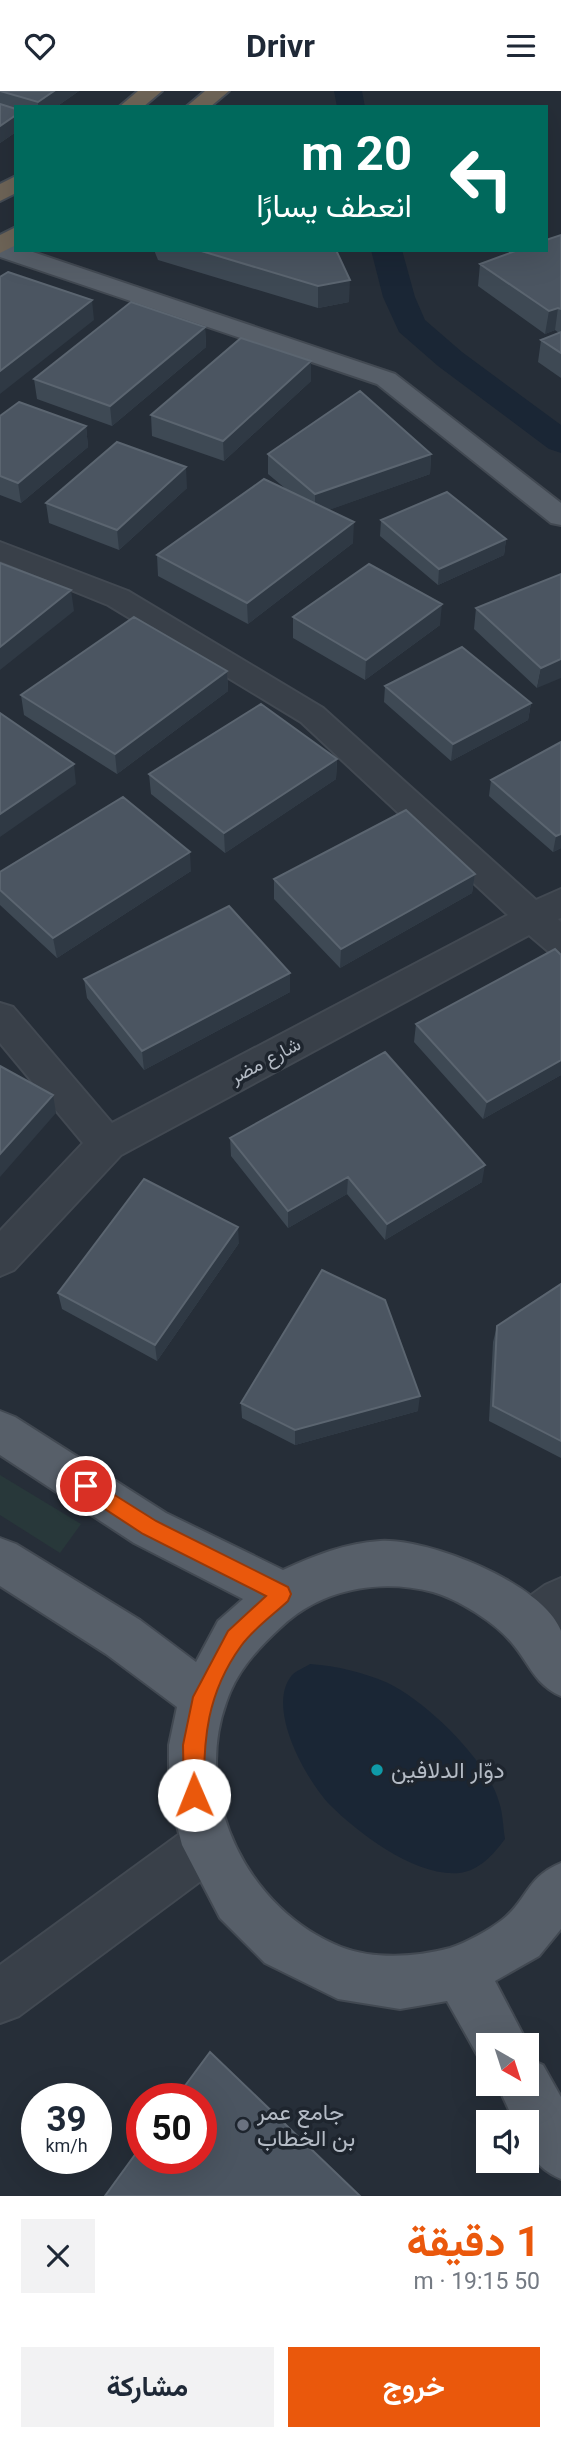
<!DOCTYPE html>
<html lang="ar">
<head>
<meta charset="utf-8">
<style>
  body { margin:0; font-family:Roboto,Vazirmatn,sans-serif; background:#f2f2f3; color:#1f2937; direction:rtl; height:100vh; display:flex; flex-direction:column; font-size:26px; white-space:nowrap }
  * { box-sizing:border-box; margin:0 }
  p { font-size:23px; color:#747a83 }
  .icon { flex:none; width:38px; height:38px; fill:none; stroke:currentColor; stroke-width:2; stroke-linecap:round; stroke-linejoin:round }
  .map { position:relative; height:2105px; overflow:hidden; direction:ltr }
  .panel { display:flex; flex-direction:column; background:#fff; flex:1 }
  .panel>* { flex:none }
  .hud { position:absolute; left:14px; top:14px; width:534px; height:147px; border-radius:0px; box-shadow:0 7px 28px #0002; direction:rtl; background:#00695c; color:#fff; overflow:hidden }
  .needle { width:46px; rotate:141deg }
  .fabs { position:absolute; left:476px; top:1942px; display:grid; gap:14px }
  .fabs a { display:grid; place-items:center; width:63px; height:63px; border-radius:0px; background:#fff; box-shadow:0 7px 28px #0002; font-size:35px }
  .speed { position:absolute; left:21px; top:1992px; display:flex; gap:14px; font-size:35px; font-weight:700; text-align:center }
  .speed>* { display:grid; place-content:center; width:91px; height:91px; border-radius:50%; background:#fff; box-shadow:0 7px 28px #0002; line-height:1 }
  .speed small { font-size:18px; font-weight:400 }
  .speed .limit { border:10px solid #d22; background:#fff; color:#111 }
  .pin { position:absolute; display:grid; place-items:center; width:60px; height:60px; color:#fff; margin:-30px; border:4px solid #fff; border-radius:50%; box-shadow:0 2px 7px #0007 }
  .me { position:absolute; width:77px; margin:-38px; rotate:359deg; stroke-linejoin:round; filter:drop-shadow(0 0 5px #0008) }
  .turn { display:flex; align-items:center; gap:24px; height:147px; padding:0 21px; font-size:32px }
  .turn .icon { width:91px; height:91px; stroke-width:2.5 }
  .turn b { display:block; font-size:49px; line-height:60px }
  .round { display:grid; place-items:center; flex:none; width:74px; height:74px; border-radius:0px; background:#f2f2f3 }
  .summary { display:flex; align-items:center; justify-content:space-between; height:119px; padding:0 21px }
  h1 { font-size:42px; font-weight:700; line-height:52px; color:#ea580c }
  .action { display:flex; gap:14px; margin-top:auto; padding:14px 21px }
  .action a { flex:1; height:80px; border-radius:0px; background:#ea580c; color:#fff; font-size:28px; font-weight:700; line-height:80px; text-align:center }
  .action a+a { background:#f2f2f3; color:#1f2937 }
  header { display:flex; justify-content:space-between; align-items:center; height:91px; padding:0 21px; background:#fff; font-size:32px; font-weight:700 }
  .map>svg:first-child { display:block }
</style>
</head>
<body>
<header><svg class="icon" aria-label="menu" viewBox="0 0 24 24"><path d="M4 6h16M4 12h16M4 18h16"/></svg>Drivr<svg class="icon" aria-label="heart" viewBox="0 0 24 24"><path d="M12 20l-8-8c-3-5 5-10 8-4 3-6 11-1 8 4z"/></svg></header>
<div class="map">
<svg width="561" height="2105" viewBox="0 0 561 2105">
  <rect width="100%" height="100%" fill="#262e38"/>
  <!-- green -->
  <path fill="#28383a" d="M0 1384 81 1433 60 1462 0 1424Z"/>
  <!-- water -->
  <path fill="#1a2635" d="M310 1573C338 1575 362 1581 388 1592 426 1610 488 1670 499 1711 503 1722 503 1736 505 1748 494 1763 479 1780 459 1782 416 1786 359 1743 330 1714 306 1689 265 1616 292 1584 296 1580 305 1576 310 1573Z"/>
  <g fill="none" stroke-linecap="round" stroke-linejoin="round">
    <!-- canal -->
    <path fill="#1a2635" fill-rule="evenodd" d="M334 0H362L365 16H337Z
      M371 159H402L415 206 425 229 462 261 561 334V362L549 358 438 275 399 241 383 206Z"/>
    <!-- minor casing -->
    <g stroke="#424952" stroke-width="4">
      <path id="minor" d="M0 451 128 500 323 617 536 809 561 798V827L558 828 561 831V865L549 861 529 844 121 1064 14 1179 0 1185V1140L83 1052 0 952V912L13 916 112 1032 508 824 301 631 108 514 0 470Z
        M561 1487V1538L544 1550 528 1557 512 1550 505 1534 512 1518 545 1494Z
        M207 1729 225 1736 232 1754 225 1772 19 1925 0 1932V1874L189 1736Z"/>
    </g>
    <!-- major casing -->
    <g stroke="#424952" stroke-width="4">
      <path id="major" d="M0 151 16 155V159H27L395 283 561 412V434L551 432 377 293 0 166Z
        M0 1320 15 1326 166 1422 283 1479C314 1465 345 1452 380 1450 427 1447 543 1492 561 1540 561 1551 561 1591 561 1605 534 1593 530 1573 512 1552 496 1532 458 1508 433 1501 379 1487 321 1498 281 1536 257 1558 236 1581 226 1612 192 1707 249 1820 341 1856 375 1869 416 1866 450 1857 466 1852 489 1839 502 1829 527 1810 526 1786 561 1772V1838L539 1865 495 1890 529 1955 527 1960V1955H488V1976L483 1974 447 1910 400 1918 338 1908 265 1872 220 1827 182 1754 169 1704V1654L177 1616 106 1563 0 1495V1447L16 1453 140 1529 196 1571 218 1530 243 1508 134 1452 0 1364Z
        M527 1967 543 1974 561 2006V2088C534 2076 527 2061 527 2032H515L497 1993H527Z"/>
    </g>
    <!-- highway casing -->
    <g stroke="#444b54" stroke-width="4">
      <path id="highway" d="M138 0H162L143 16H119Z
        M205 0H229L210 16H186Z
        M16 85V102L0 110V93Z
        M16 136V154L0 162V144Z"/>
    </g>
    <!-- minor -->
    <use href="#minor" fill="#394049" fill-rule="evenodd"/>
    <!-- major -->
    <use href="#major" fill="#575f69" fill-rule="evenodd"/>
    <!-- highway -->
    <use href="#highway" fill="#6e6457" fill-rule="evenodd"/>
  </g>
  <!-- wall -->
  <path fill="#3e4954" d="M0 0H79L56 16H16V41L0 52Z
    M561 144V287L538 271 541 249 559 242 555 239 545 243 478 195 480 173Z
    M154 159H336L349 211 318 217 158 169Z
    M205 236 206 256 112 335 37 308 34 288Z
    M311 290 224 370 152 345 151 324Z
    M0 325 86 335 88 356 21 412 0 404Z
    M268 363H431L430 383 328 419 353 452 248 533 158 485 157 464 286 398 268 383Z
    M187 397 119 459 49 432 46 412Z
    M381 429 506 448 504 464 438 494 380 445Z
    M561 483 537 597 474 538 476 517Z
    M293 526 440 534 365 589 293 547Z
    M227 580 228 600 117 683 24 624 21 604Z
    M385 595 531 612 528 629 451 670 384 611Z
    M561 651V757L553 761 489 705 491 689Z
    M337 668 336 688 225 762 151 703 149 683Z
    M191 780 57 867 0 814V781Z
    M475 783 472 802 340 877 274 808V788Z
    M561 864V984L483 1028 414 951 416 933Z
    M290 882V901L144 979 87 907 84 888Z
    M230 1047 482 1091 385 1149 347 1103 288 1137 231 1065Z
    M239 1152 157 1270 62 1218 58 1202Z
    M561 1193V1367L489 1330 493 1251 497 1235Z
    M241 1312 418 1320 295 1354 242 1327Z"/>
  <!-- shaded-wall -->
  <path fill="#2f3944" d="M54 0H79L56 16H38V11Z
    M16 24V41L0 52V35Z
    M350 189 349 211 318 217V195Z
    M92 209 94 229 0 303V280Z
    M558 217 555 239 545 243 549 220Z
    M205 236 206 256 112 335 110 315Z
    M311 270V290L224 370 223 350Z
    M86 335 88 356 21 412 18 392Z
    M431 363 430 383 315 424V403Z
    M186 376 187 397 119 459 117 439Z
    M354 431 353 452 248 533 247 512Z
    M506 448 504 464 438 494 439 478Z
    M71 499 74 520 0 579V556Z
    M442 513 440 534 365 589 366 569Z
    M561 568V587L537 597 541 577Z
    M227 580 228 600 117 683 115 663Z
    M531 612 528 629 451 670 453 653Z
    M337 668 336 688 225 762 224 742Z
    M74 673 76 693 0 746V723Z
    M561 743V757L553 761 556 745Z
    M190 761 191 780 57 867 53 847Z
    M475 783 472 802 340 877 341 858Z
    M290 882V901L144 979 142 960Z
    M561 969V984L483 1028 487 1011Z
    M53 1004 56 1022 0 1086V1063Z
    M485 1074 482 1091 385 1149 387 1133Z
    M348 1086 347 1103 288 1137V1120Z
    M238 1136 239 1152 157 1270 155 1254Z
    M420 1305 418 1320 295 1354V1339Z"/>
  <!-- building -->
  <path fill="#4b5561" stroke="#5b6570" stroke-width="2" d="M0 0H54L38 11Z
    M0 13 16 18V24L0 35Z
    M561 144V218L558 217 549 220 480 173 518 159H546V149Z
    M198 159H336L350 189 318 195Z
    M8 181 92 209 0 280V186Z
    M131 211 205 236 110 315 34 288Z
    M561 241V262L541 249Z
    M241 247 311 270 223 350 151 324Z
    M360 300 431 363 315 403 268 363Z
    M19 311 86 335 18 392 0 385V325Z
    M117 351 186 376 117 439 46 412Z
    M264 388 354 431 247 512 157 464Z
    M447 401 506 448 439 478 381 429Z
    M0 472 71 499 0 556Z
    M369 473 442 513 366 569 293 526Z
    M561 483V568L541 577 476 517Z
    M134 526 227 580 115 663 21 604Z
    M462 556 531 612 453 653 385 595Z
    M261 613 337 668 224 742 149 683Z
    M0 622 74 673 0 723Z
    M561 651V743L556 745 491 689Z
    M123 706 190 761 53 847 0 799V781Z
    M406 719 475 783 341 858 274 788Z
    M229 815 290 882 142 960 84 888Z
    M555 858 561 864V969L487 1011 416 933Z
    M385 961 485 1074 387 1133 348 1086 288 1120 230 1047Z
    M0 975 53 1004 0 1063Z
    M144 1088 238 1136 155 1254 58 1202Z
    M322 1179 385 1209 420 1305 295 1339 241 1312Z
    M561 1193V1350L493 1315 497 1235Z
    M210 1961 360 2105H105L142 2054V2067H201V2007H176Z"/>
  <!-- route -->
  <path fill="#ea580c" stroke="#983908" stroke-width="2" d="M86 1386 156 1430 288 1496 291 1503 288 1510C273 1524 253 1538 241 1555 207 1602 203 1648 204 1704L201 1711 194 1714 187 1711 184 1704 183 1654 193 1606 228 1540 266 1505 143 1443 79 1401 76 1395 79 1389Z"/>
  <!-- markers -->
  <circle fill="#0f9aa8" stroke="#1e252e" stroke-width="2.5" cx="377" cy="1679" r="7"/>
  <circle fill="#6b7280" stroke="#1e252e" stroke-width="2.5" cx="243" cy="2034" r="7"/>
  <g text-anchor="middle" stroke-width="7" stroke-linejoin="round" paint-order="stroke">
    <!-- street labels -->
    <g font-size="19" fill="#b4bbc5" stroke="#1e252e">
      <text transform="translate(265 969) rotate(-28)" y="7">شارع مضر</text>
    </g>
    <!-- near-poi labels -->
    <g font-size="23" fill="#b4bbc5" stroke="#1e252e" text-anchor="start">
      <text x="391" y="1687">دوّار الدلافين</text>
      <text x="257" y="2029">جامع عمر<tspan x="257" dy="26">بن الخطاب</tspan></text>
    </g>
  </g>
</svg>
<div class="fabs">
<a><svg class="needle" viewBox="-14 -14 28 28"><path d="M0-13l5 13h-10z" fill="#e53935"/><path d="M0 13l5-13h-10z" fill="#747a83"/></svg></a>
<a><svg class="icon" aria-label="sound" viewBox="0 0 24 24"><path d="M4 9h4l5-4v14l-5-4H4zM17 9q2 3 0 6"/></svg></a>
</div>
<div class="speed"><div>39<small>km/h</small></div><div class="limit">50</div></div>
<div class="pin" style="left:86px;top:1395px;background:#d93025"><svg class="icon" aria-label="arrive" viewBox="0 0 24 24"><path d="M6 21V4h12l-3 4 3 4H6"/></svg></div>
<svg class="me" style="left:194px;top:1704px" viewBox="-20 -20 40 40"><circle r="19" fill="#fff"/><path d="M0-13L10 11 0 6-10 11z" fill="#ea580c"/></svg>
<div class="hud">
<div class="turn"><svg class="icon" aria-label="left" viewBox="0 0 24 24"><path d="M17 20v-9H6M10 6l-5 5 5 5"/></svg><div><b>20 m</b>انعطف يسارًا</div></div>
</div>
</div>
<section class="panel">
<div class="summary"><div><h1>1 دقيقة</h1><p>50 m · 19:15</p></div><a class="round"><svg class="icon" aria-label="close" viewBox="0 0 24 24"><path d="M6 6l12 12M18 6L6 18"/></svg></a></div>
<div class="action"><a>خروج</a><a>مشاركة</a></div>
</section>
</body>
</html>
